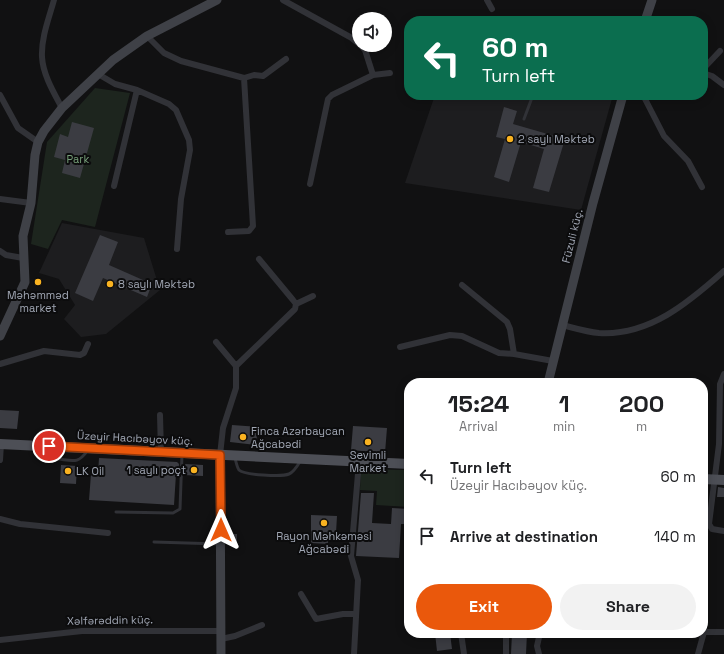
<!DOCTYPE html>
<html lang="en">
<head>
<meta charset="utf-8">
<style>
  body { margin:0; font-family:"Space Grotesk",sans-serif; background:#f2f2f2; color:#202124; height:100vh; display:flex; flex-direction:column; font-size:15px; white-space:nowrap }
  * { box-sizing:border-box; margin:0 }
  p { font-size:13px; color:#757577 }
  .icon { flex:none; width:22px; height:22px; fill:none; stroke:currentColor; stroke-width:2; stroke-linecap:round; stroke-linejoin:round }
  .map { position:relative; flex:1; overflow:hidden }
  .sheet { position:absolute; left:404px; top:378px; width:304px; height:260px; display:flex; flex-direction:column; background:#fff; border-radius:16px; box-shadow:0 2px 10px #0003 }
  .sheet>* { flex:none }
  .guide { position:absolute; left:404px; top:16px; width:304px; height:84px; border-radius:16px; box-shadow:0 2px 10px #0003; background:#0b6e4f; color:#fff; overflow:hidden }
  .controls { position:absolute; left:352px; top:12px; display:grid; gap:8px }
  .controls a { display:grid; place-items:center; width:40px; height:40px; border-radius:50%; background:#fff; box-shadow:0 2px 10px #0003; font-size:20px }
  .pin { position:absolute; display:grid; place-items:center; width:34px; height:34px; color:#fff; margin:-17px; border:2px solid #fff; border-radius:50%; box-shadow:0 1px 4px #0007 }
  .me { position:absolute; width:44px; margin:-22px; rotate:0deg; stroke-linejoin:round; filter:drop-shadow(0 0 3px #0008) }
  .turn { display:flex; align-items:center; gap:14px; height:84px; padding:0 12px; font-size:18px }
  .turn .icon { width:52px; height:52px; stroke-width:2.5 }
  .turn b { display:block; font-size:28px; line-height:34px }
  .eta { display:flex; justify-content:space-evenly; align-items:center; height:68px; text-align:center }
  .eta b { font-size:24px; font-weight:700; line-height:28px }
  .primary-button { display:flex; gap:8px; margin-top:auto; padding:8px 12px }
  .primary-button a { flex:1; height:46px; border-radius:24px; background:#ea580c; color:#fff; font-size:16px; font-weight:700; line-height:46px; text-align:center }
  .primary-button a+a { background:#f2f2f2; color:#202124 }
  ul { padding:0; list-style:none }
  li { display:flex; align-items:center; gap:12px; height:60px; padding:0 12px }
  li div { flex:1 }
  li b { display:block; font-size:15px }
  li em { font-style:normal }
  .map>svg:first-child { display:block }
</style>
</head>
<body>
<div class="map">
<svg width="724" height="654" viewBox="0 0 724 654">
  <rect width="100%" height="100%" fill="#111112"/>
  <!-- built -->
  <path fill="#1d1d1f" d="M435 95H613L581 210 405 183Z
    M62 223 144 238 160 290 106 334 81 337 64 319 75 305 59 279 39 273Z"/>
  <!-- green -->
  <path fill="#1d251e" d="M95 88 130 93 95 227 62 220 48 249 31 244 47 142Z
    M361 469 409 470V507L376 505 377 491 360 490Z"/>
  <!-- building -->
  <path fill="#3b3c42" d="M504 107 517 111 513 124 565 139 549 192 533 188 544 149 521 142 509 182 494 177 505 139 496 137Z
    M72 122 94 128 80 178 62 173 65 160 54 157 60 134 68 137Z
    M100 235 118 242 109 265 152 284 147 297 103 278 93 301 75 293Z
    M0 410 19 411 17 429 0 428Z
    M232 425 258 427 256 445 230 442Z
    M353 426 387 428 385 453 351 450Z
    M99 458 177 462 179 464 178 475 176 474 174 505 89 500 91 474H98Z
    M185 464 203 465V476L184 475Z
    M61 465 77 466 76 484 60 483Z
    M718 487 724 488V497H717Z
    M361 493H374L372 523 391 524 392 508 409 509V524H401L399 558 356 556Z
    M311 515 337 516 336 533H328V544L311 543Z
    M227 534H237V544H226Z
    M435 633H450L452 649 437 651Z
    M512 633H527L526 654H511Z"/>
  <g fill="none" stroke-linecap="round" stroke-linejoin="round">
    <!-- lane -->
    <path stroke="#313237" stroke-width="3" d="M524 119 533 95
      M51 449 58 459C74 461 78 464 88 450
      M235 458C236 462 237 467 239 470 244 475 282 477 289 474 294 472 298 465 301 460
      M116 512 173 513 180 509 182 454
      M154 542 220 544"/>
    <!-- street -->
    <path stroke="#313237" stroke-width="6" d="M54 0C49 18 41 38 42 57 43 75 54 93 62 108
      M283 0 350 37 359 44
      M487 0 492 9
      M147 36 164 53 181 61 244 78 254 75 263 76 286 59
      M703 69 720 51
      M703 73 712 76 724 85
      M98 74 115 84 137 90 169 104 176 110 189 140 190 150 181 199 177 249
      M373 75 390 73
      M0 95 18 128 38 142
      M643 95 664 136 688 161 702 187
      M310 184 328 99 332 95 373 75 365 50 360 45
      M114 186 137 90
      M0 199 31 203
      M228 232 249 231 253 226 244 78
      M0 251 6 255 23 258
      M462 285 507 322 510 329 514 354
      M296 304 313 296
      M562 325C574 328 587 332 599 333 649 336 688 303 724 271
      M216 342 236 366
      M400 347 450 335 462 336 499 353 514 354 553 361
      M0 364 44 351 80 355 84 353 88 344
      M724 374 720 384 719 444 709 524 712 529 724 531
      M160 415 161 452
      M220 455 223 428 236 388V366L295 309 296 304 293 300 259 259
      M0 460 1 444
      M0 519 20 524 108 533
      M301 594 316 619 343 614H356
      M704 632H724
      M461 633 464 654
      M221 639 235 636 262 625
      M0 640 82 631H221
      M354 654 358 580 351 556 359 462
      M506 654V633
      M539 654 537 646 540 633
      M698 654 704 632 703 611"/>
    <!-- secondary -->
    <path stroke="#3f4147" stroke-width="9" d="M645 21 652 0
      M0 336 25 282 23 236 31 203 35 155 38 142 44 131 62 108 113 60 147 36 217 0
      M548 383 593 203 623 95
      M220 455 221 654"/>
    <!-- primary -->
    <path stroke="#4d4f56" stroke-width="10" d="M0 444 409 464
      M703 479 724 480"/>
  </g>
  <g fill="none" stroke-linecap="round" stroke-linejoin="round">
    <!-- route casing -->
    <g stroke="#983908" stroke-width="10">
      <path id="route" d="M49 446 220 455 221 530"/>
    </g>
    <!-- route -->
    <use href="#route" stroke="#ea580c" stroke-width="7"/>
  </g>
  <!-- markers -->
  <g fill="#fab321" stroke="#0c0c0d" stroke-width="1.5">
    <circle cx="510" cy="139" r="4"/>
    <circle cx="38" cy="282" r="4"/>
    <circle cx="110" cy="284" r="4"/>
    <circle cx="243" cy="437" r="4"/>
    <circle cx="368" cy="442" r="4"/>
    <circle cx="194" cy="470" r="4"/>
    <circle cx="68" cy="471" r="4"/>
    <circle cx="324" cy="523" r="4"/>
  </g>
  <g text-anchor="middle" stroke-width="4" stroke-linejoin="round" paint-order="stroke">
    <!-- poi labels -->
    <g font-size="11" fill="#a1a7b4" stroke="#0c0c0d" text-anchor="start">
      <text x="518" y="143">2 saylı Məktəb</text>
      <text x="118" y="288">8 saylı Məktəb</text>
      <text x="38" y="299" text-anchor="middle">Məhəmməd<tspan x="38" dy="13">market</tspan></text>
      <text x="251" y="435">Finca Azərbaycan<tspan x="251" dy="13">Ağcabədi</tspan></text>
      <text x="368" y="459" text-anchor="middle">Sevimli<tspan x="368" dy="13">Market</tspan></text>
      <text x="186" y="474" text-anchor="end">1 saylı poçt</text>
      <text x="76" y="475">LK Oil</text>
      <text x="324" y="540" text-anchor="middle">Rayon Məhkəməsi<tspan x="324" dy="13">Ağcabədi</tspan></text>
    </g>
    <!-- park labels -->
    <g font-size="11" fill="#77a07a" stroke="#0c0c0d">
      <text x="78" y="163">Park</text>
    </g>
    <!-- street labels -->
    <g font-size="11" fill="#a1a7b4" stroke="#0c0c0d">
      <text transform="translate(572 236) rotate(-76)" y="4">Füzuli küç.</text>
      <text transform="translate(135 438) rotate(3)" y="4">Üzeyir Hacıbəyov küç.</text>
      <text transform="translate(110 620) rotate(-1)" y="4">Xəlfərəddin küç.</text>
    </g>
  </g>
</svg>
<div class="controls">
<a><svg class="icon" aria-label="sound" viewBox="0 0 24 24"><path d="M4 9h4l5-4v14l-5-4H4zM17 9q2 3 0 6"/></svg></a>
</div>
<div class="pin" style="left:49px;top:446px;background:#d93025"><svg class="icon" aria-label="arrive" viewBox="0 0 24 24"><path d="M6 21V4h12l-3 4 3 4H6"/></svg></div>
<svg class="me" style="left:221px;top:530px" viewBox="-20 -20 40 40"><path d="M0-17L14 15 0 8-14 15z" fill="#ea580c" stroke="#fff" stroke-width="4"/></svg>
<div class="guide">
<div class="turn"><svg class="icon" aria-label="left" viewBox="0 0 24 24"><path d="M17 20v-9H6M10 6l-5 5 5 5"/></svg><div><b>60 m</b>Turn left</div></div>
</div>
<section class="sheet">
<div class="eta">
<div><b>15:24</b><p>Arrival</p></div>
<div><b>1</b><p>min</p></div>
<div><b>200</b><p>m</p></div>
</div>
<ul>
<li><svg class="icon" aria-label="left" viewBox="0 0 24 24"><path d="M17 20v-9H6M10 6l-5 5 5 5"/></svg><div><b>Turn left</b><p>Üzeyir Hacıbəyov küç.</p></div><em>60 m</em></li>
<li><svg class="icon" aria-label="arrive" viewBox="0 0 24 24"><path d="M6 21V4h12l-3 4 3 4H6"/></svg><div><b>Arrive at destination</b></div><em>140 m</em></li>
</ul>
<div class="primary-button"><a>Exit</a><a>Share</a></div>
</section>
</div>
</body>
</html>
